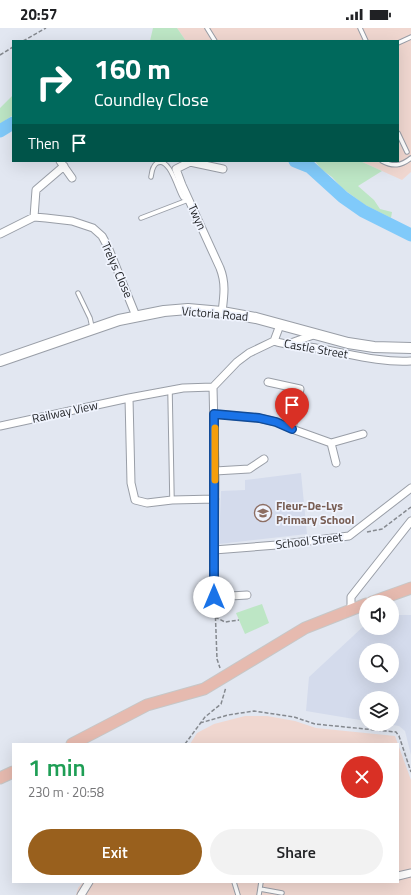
<!DOCTYPE html>
<html lang="en">
<head>
<meta charset="utf-8">
<style>
  body { margin:0; font-family:"Titillium Web",sans-serif; background:#f2f2f2; color:#202124; height:100vh; display:flex; flex-direction:column; font-size:15px; white-space:nowrap }
  * { box-sizing:border-box; margin:0 }
  p { font-size:13px; color:#757577 }
  .icon { flex:none; width:22px; height:22px; fill:none; stroke:currentColor; stroke-width:2; stroke-linecap:round; stroke-linejoin:round }
  .map { position:relative; flex:1; overflow:hidden }
  .sheet { position:absolute; left:12px; top:715px; width:387px; height:140px; display:flex; flex-direction:column; background:#fff; border-radius:0px; box-shadow:0 4px 16px #0002 }
  .sheet>* { flex:none }
  .hud { position:absolute; left:12px; top:12px; width:387px; height:122px; border-radius:0px; box-shadow:0 4px 16px #0002; background:#00695c; color:#fff; overflow:hidden }
  .fabs { position:absolute; left:359px; top:567px; display:grid; gap:8px }
  .fabs a { display:grid; place-items:center; width:40px; height:40px; border-radius:50%; background:#fff; box-shadow:0 4px 16px #0002; font-size:20px }
  .pin { position:absolute; display:grid; place-items:center; width:34px; height:34px; color:#fff; margin:-41px -17px; border-radius:50% 50% 50% 0; rotate:-45deg; box-shadow:0 0 4px #0007 }
  .pin .icon { rotate:45deg }
  .me { position:absolute; width:44px; margin:-22px; rotate:0deg; stroke-linejoin:round; filter:drop-shadow(0 0 3px #0008) }
  .turn { display:flex; align-items:center; gap:14px; height:84px; padding:0 16px; font-size:18px }
  .turn .icon { width:52px; height:52px; stroke-width:2.5 }
  .turn b { display:block; font-size:28px; line-height:34px }
  .then { display:flex; align-items:center; height:38px; padding:0 16px; background:#0003; gap:8px; font-size:15px }
  .round { display:grid; place-items:center; flex:none; width:42px; height:42px; border-radius:21px; background:#f2f2f2 }
  .summary { display:flex; align-items:center; justify-content:space-between; height:68px; padding:0 16px }
  h1 { font-size:24px; font-weight:600; line-height:30px; color:#1e9e55 }
  .cta { display:flex; gap:8px; margin-top:auto; padding:8px 16px }
  .cta a { flex:1; height:46px; border-radius:24px; background:#99601d; color:#fff; font-size:16px; font-weight:600; line-height:46px; text-align:center }
  .cta a+a { background:#f2f2f2; color:#202124 }
  .status { display:flex; justify-content:space-between; align-items:center; height:28px; padding:0 20px; background:#fff; direction:ltr }
  .status svg { height:11px; fill:currentColor }
  .map>svg:first-child { display:block }
</style>
</head>
<body>
<div class="status"><b>20:57</b><svg viewBox="0 0 49 12"><path d="M0 12V9h3v3zM5 12V6h3v6zM10 12V3h3v9zM15 12V0h3v12zM26 1h20v11H26zM47 4h2v5h-2z"/></svg></div>
<div class="map">
<svg width="411" height="867" viewBox="0 0 411 867">
  <rect width="100%" height="100%" fill="#e2e7f1"/>
  <!-- built -->
  <path fill="#d4dbec" fill-rule="evenodd" d="M301 445 307 506 219 516 221 463 245 462V452Z
    M392 587H411V727L405 703 399 698 387 696H392V670H366V693L306 683 309 649 366 596V600H392ZM366 622H392V648H366Z"/>
  <!-- industrial -->
  <path fill="#f0d7d0" d="M177 0H411V144L402 152 360 133H398V13H186Z
    M245 688H267L295 693 316 700 395 708 411 752V867H76L78 860 83 854H398V716H190L197 705 214 696Z"/>
  <!-- green -->
  <path fill="#bde6c5" d="M153 0H177L186 13H150Z
    M13 67V87L0 96V80Z
    M315 133H360L382 143 358 158 374 172 380 181 392 184 391 190 365 177 342 160 332 149 321 141Z
    M262 576 269 595 245 606 236 585Z"/>
  <g fill="none" stroke-linecap="round" stroke-linejoin="round">
    <!-- river -->
    <path stroke="#80cafa" stroke-width="13" d="M0 103 13 95
      M295 133 310 139 343 169 363 183 411 207"/>
    <!-- service casing -->
    <g stroke="#999ea7" stroke-width="5.5">
      <path id="service" d="M207 0 215 13
        M360 0 366 13
        M398 15 411 9
        M398 105 407 124
        M382 133C393 139 401 138 411 130
        M151 149C152 144 152 138 157 135 170 128 178 164 183 170L188 171
        M141 190 188 172
        M78 265 90 290 92 299
        M170 363 172 472
        M234 854 238 867
        M260 861 282 865
        M259 867 261 854"/>
    </g>
    <!-- minor casing -->
    <g stroke="#999ea7" stroke-width="9">
      <path id="minor" d="M60 133 72 150
        M34 189 36 162 64 138
        M0 206 34 189 46 190 72 193 93 200 102 208 108 219 136 288
        M222 284C224 268 226 255 220 240L182 157 176 141 190 134 223 141
        M274 313 280 297
        M291 315 316 306
        M268 354 300 361 292 401
        M213 359 215 443 214 569 247 567
        M213 359 237 334 249 325 274 313C287 318 302 317 316 320 347 325 379 335 411 333
        M129 370 131 455 135 472 147 475 172 472 215 471
        M214 386 259 390 276 394 292 401 331 415 363 406
        M0 398 129 370 183 360 213 359
        M331 415 336 435
        M215 443 249 441 264 431
        M214 522 277 517 349 508 411 460
        M351 582V569L411 493
        M398 848 411 845
        M81 867 89 854"/>
    </g>
    <!-- secondary casing -->
    <g stroke="#999ea7" stroke-width="12">
      <path id="secondary" d="M0 333 119 292 164 283 188 281 222 284 256 290 348 315 374 319 411 320"/>
    </g>
    <!-- primary casing -->
    <g stroke="#c6c7c7" stroke-width="13">
      <path id="primary" d="M372 574 411 560
        M72 716 147 677 204 661 305 600 366 576
        M0 750 13 744"/>
    </g>
    <!-- path -->
    <path stroke="#85898f" stroke-width="1.5" stroke-dasharray="4 2" stroke-linecap="butt" d="M23 13 46 0
      M0 27 13 19
      M367 504 382 501 411 479
      M215 577 217 631 220 640
      M215 589 225 594 239 592
      M200 695 228 687 254 683 294 689 315 696 396 704 399 708 411 744
      M185 716 205 689 221 676 226 659"/>
    <!-- service -->
    <use href="#service" stroke="#fff" stroke-width="3.5"/>
    <!-- minor -->
    <use href="#minor" stroke="#fff" stroke-width="7"/>
    <!-- secondary -->
    <use href="#secondary" stroke="#fff" stroke-width="10"/>
    <!-- primary -->
    <use href="#primary" stroke="#e6baaf" stroke-width="11"/>
  </g>
  <g fill="none" stroke-linecap="round" stroke-linejoin="round">
    <!-- route casing -->
    <g stroke="#114b97" stroke-width="10">
      <path id="route" d="M214 569V386L259 390 276 394 292 401"/>
    </g>
    <!-- route -->
    <use href="#route" stroke="#1a73e8" stroke-width="7"/>
    <!-- slow -->
    <path stroke="#f59e0b" stroke-width="7" d="M215 400V452"/>
  </g>
  <!-- icons -->
  <defs>
    <g id="school-ring" transform="scale(0.9)"><circle r="9.5" fill="#f0f4fe" stroke="#8d6e63" stroke-width="1.5"/><path d="M0-5L7-2L0 1L-7-2ZM-4 1L0 2.5L4 1V4Q0 6-4 4Z" fill="#8d6e63"/></g>
  </defs>
  <g fill-rule="evenodd">
    <use href="#school-ring" x="263" y="485"/>
  </g>
  <g text-anchor="middle" stroke-width="3.5" stroke-linejoin="round" paint-order="stroke">
    <!-- street labels -->
    <g font-size="12" fill="#242629" stroke="#f0f4fe">
      <text transform="translate(197 189) rotate(65)" y="4">Twyn</text>
      <text transform="translate(117 242) rotate(66)" y="4">Trelys Close</text>
      <text transform="translate(215 286) rotate(5)" y="4">Victoria Road</text>
      <text transform="translate(316 321) rotate(10)" y="4">Castle Street</text>
      <text transform="translate(65 384) rotate(-12)" y="4">Railway View</text>
      <text transform="translate(309 513) rotate(-7)" y="4">School Street</text>
    </g>
    <!-- education labels -->
    <g font-size="12" font-weight="bold" fill="#785e54" stroke="#f0f4fe" text-anchor="start">
      <text x="276" y="482">Fleur-De-Lys<tspan x="276" dy="14">Primary School</tspan></text>
    </g>
  </g>
</svg>
<div class="fabs">
<a><svg class="icon" aria-label="sound" viewBox="0 0 24 24"><path d="M4 9h4l5-4v14l-5-4H4zM17 9q2 3 0 6"/></svg></a>
<a><svg class="icon" aria-label="search" viewBox="0 0 24 24"><circle cx="10" cy="10" r="6"/><path d="M15 15l6 6"/></svg></a>
<a><svg class="icon" aria-label="layers" viewBox="0 0 24 24"><path d="M12 4l9 5-9 5-9-5zM3 14l9 5 9-5"/></svg></a>
</div>
<div class="pin" style="left:292px;top:401px;background:#d93025"><svg class="icon" aria-label="arrive" viewBox="0 0 24 24"><path d="M6 21V4h12l-3 4 3 4H6"/></svg></div>
<svg class="me" style="left:214px;top:569px" viewBox="-20 -20 40 40"><circle r="19" fill="#fff"/><path d="M0-13L10 11 0 6-10 11z" fill="#1a73e8"/></svg>
<div class="hud">
<div class="turn"><svg class="icon" aria-label="right" viewBox="0 0 24 24"><path d="M7 20v-9h11M14 6l5 5-5 5"/></svg><div><b>160 m</b>Coundley Close</div></div>
<div class="then">Then<svg class="icon" aria-label="arrive" viewBox="0 0 24 24"><path d="M6 21V4h12l-3 4 3 4H6"/></svg></div>
</div>
<section class="sheet">
<div class="summary"><div><h1>1 min</h1><p>230 m · 20:58</p></div><a class="round" style="background:#d93025;color:#fff"><svg class="icon" aria-label="close" viewBox="0 0 24 24"><path d="M6 6l12 12M18 6L6 18"/></svg></a></div>
<div class="cta"><a>Exit</a><a>Share</a></div>
</section>
</div>
</body>
</html>
